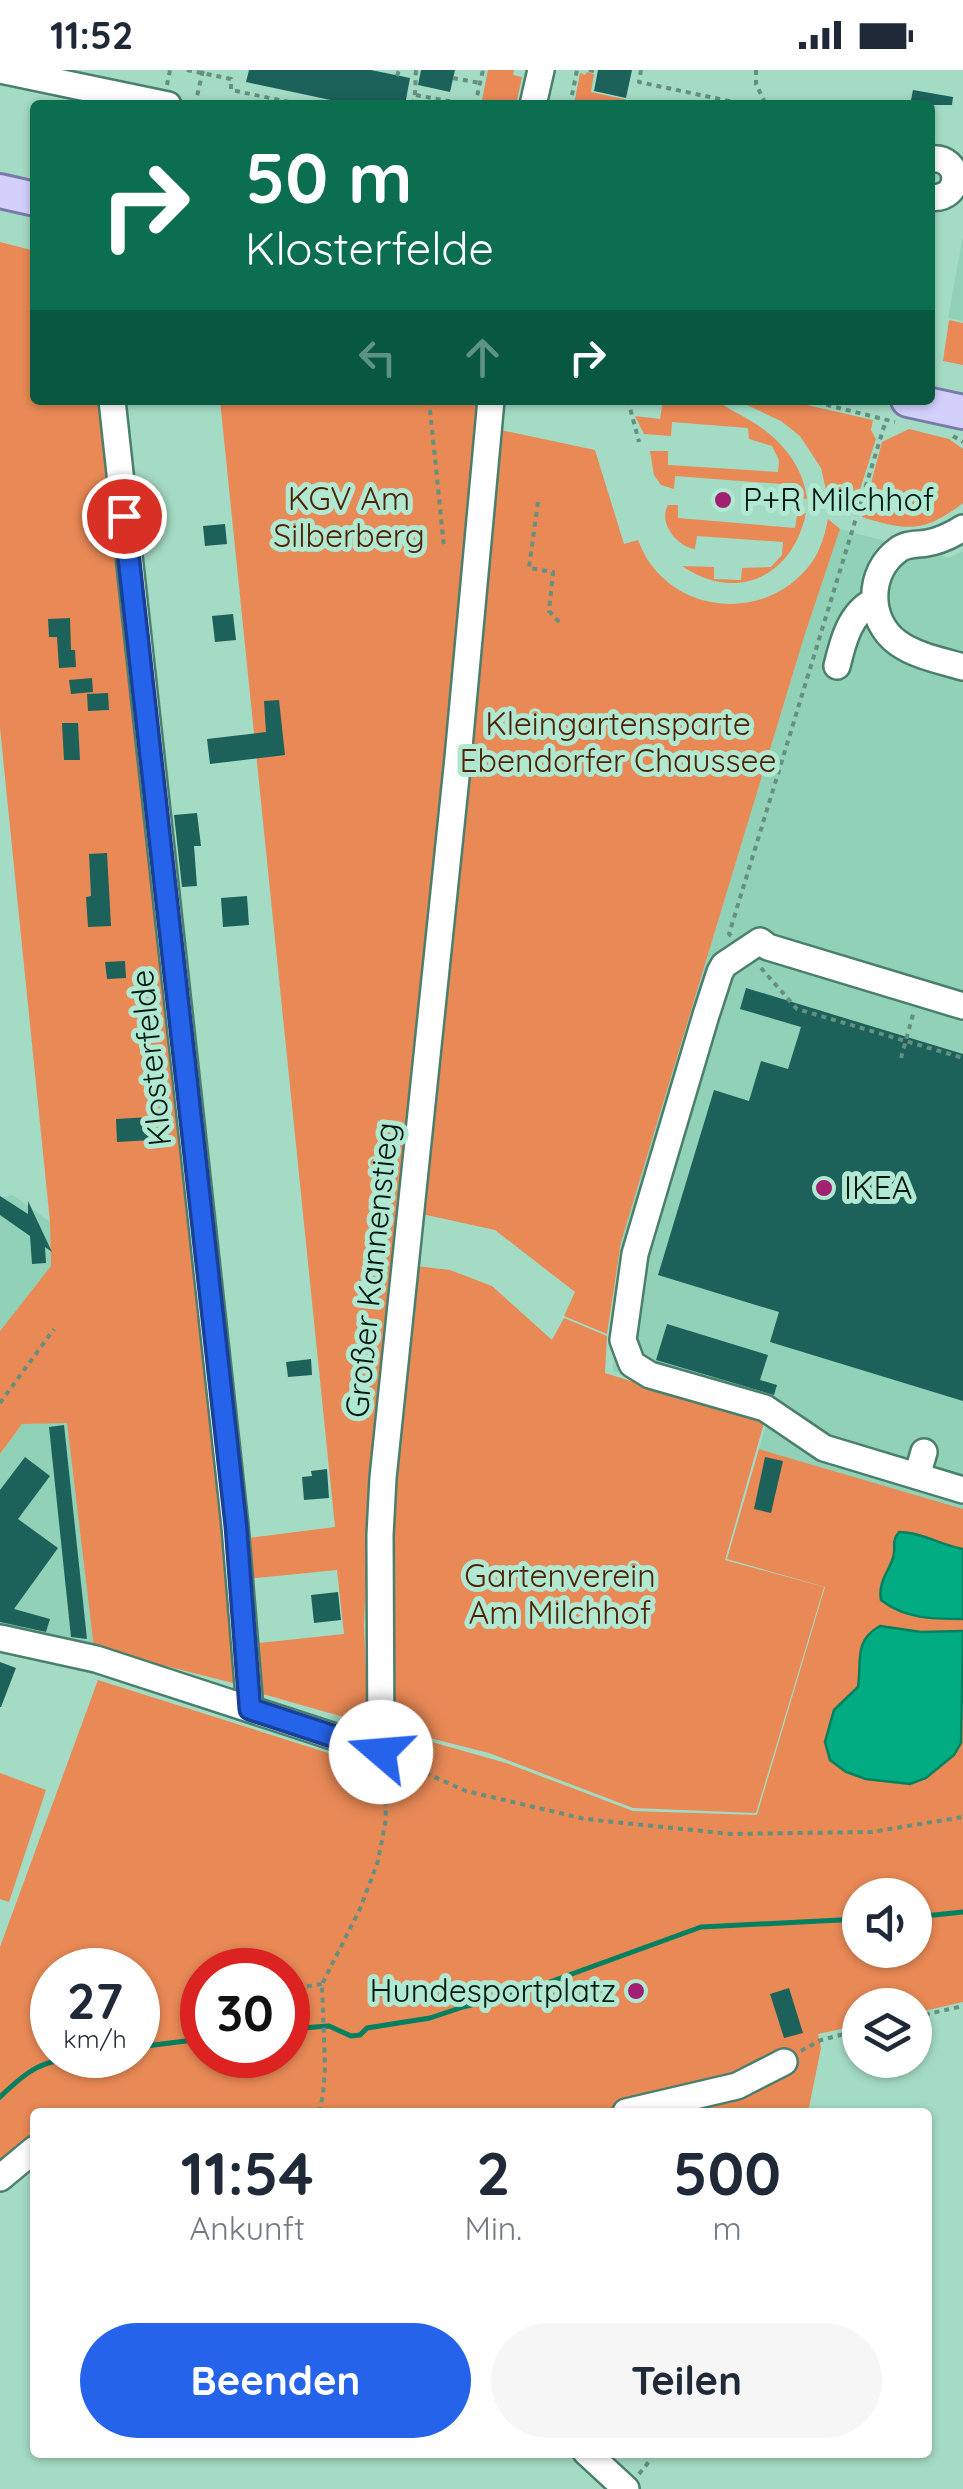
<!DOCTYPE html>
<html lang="de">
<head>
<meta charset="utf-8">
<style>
  body { margin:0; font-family:Quicksand,sans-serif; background:#f6f6f7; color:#1f2937; height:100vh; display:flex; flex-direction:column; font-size:38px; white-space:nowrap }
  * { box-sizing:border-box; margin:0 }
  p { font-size:32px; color:#747a83 }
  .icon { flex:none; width:55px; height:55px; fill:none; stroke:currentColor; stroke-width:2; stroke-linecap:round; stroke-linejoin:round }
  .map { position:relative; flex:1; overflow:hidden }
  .drawer { position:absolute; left:30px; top:2038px; width:902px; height:350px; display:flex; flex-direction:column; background:#fff; border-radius:10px; box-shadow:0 2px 8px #0004 }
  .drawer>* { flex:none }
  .guide { position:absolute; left:30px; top:30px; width:905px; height:305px; border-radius:10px; box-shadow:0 2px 8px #0004; background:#0b6e4f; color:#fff; overflow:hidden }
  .buttons { position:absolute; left:842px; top:1808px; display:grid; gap:20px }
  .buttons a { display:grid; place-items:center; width:90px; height:90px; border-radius:50%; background:#fff; box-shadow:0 2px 8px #0004; font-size:50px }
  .speed { position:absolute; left:30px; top:1878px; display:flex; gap:20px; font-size:50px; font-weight:700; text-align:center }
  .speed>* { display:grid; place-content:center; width:130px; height:130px; border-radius:50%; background:#fff; box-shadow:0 2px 8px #0004; line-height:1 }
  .speed small { font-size:25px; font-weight:400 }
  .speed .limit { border:15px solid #d22; background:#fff; color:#111 }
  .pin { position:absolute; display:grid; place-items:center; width:85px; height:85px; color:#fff; margin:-42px; border:5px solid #fff; border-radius:50%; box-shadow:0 2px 10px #0007 }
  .me { position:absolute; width:110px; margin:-55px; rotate:288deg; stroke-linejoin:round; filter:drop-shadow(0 0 8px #0008) }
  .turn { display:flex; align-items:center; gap:35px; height:210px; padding:0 50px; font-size:45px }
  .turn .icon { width:130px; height:130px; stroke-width:2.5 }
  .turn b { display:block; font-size:70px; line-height:85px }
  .lanes { display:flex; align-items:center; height:95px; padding:0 50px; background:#0003; justify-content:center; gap:50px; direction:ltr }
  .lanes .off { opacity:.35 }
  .eta { display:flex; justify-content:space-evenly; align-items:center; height:170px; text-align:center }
  .eta b { font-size:60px; font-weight:700; line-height:70px }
  .button { display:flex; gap:20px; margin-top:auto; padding:20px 50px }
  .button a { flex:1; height:115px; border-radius:60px; background:#2563eb; color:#fff; font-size:40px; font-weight:700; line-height:115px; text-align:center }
  .button a+a { background:#f6f6f7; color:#1f2937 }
  .status { display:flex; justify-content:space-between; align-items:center; height:70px; padding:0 50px; background:#fff; direction:ltr }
  .status svg { height:28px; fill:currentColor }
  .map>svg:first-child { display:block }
</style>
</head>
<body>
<div class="status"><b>11:52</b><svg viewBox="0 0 49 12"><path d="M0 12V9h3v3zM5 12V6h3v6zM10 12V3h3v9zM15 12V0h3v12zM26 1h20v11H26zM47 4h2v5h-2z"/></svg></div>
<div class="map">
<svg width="963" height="2419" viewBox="0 0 963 2419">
  <rect width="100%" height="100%" fill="#a4dbc4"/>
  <!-- built -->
  <path fill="#91d1b8" d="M963 166V251L948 248Z
    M840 459 949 488 963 481V1439L759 1379 767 1352 613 1301 621 1172 804 567Z
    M13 1125 50 1152 51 1196 0 1261V1128Z
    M67 1352 94 1578 0 1557V1385L22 1354Z"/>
  <!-- green -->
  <path fill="#e88956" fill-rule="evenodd" d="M488 0H514L513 5 522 7 516 35H481Z
    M587 2 594 4 591 22 632 31V35H574L580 3 585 5Z
    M0 172 35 181V330H103L241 1615 94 1578 67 1353 22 1354 0 1384V1261L51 1196 50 1152 0 658Z
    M949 250 963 253V295L943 291Z
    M220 330H481L371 1399 364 1554 368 1654 252 1621 250 1574 344 1564 337 1500 246 1509 240 1469 335 1457Z
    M663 330C678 330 697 327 712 330 719 332 727 337 733 341 770 359 802 387 807 429L794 427V415L675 406 674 419 661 415 654 405 650 381H668V395L778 402 779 390 772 376 749 369 748 358 672 352 671 366 644 364 635 346 660 349Z
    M736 330H785L873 350 871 360 876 369 852 445 827 424 821 398 800 366 781 351Z
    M909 359 949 369 963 379V433C924 463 907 461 862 447L882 372Z
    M501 360 595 380 624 474 638 470C642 479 646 489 653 497 693 548 774 546 812 492 821 479 825 464 828 449L840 459 804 567 621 1172 607 1264 564 1246 575 1222 495 1160 422 1144 496 433Z
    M668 435H678V448L795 458 797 446 806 443C793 507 736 533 682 496L714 497V509L741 510 742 498 771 497 782 485 783 472 697 466 695 479C676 476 658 452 668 435Z
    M416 1196 450 1200 492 1216 552 1270 564 1248 607 1266 605 1303 764 1353 725 1490 824 1517 756 1743 633 1738 489 1683 390 1658V1492L396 1385Z
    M759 1379 963 1439V1479L950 1477 909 1462 893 1469V1488L888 1497 894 1540 910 1546 963 1549V1561L921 1562 880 1556 859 1589 858 1617 926 1708C957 1683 959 1680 963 1640V1932L915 1943V1935H860V1955L818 1964 821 1978 808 2042H35V2068L0 2097V1877L98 1610 398 1705 393 1661 506 1693 633 1741 757 1745 825 1517 727 1489ZM860 1825H915V1880H860ZM52 1900H138V1985H52ZM202 1900H288V1985H202Z
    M0 1703 46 1720 9 1832 0 1829Z"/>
  <!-- water -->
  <path fill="#02ac82" stroke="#038060" stroke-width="2.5" d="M899 1462C920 1462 941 1475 963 1479V1549C933 1549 905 1549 881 1530 878 1512 888 1503 893 1488 897 1475 890 1474 899 1462Z
    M880 1556 921 1562 963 1561 961 1673 954 1685 926 1708 910 1714 866 1709 846 1702 830 1690 825 1672 834 1640 858 1617C862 1592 853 1571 880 1556Z"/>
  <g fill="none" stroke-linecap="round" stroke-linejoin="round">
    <!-- stream -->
    <path stroke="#038060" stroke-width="5" d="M915 1847 963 1842
      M288 1959 329 1956 351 1966 360 1965 367 1958 430 1948 463 1937 514 1925 701 1857 860 1849
      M138 1977 202 1969
      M0 2027C30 1998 39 1993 81 1985"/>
  </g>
  <!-- building -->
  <path fill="#1d615b" d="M249 0H371L410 8 405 35H354L246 12Z
    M421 0H455L450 22 418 15Z
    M598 0H632L626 28 594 21Z
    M913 20 953 27 952 35H910Z
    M225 454 227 474 205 476 203 456Z
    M233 544 236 570 215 572 212 546Z
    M70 548 71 580H75L76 597 59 598 57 567H49L48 549Z
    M92 608 93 622 71 624 69 610Z
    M108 623 109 640 88 641 87 624Z
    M279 630 285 685 210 694 207 669 266 662 264 631Z
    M62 653H78L80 690H64Z
    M197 743 201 776H194L197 816 182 817 174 745Z
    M107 783 111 856 88 857 86 827 91 826 89 784Z
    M247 826 249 855 223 857 221 828Z
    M125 891 126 908 107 909 105 892Z
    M746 918 963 984V1331L770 1272 779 1242 658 1205 714 1020 749 1031 761 991 788 999 801 957 740 939Z
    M150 1047 152 1070 117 1072 116 1049Z
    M0 1126 28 1144V1131L52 1182 45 1177 46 1193 32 1194 30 1166 0 1145Z
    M667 1254 768 1285 760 1310 777 1315 774 1325 656 1290Z
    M311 1289 312 1305 288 1307 286 1292Z
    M64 1355 87 1569 71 1567 49 1357Z
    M25 1387 50 1406 18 1449 58 1478 14 1539 50 1549 46 1562 0 1552V1420Z
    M765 1387 783 1391 771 1443 754 1439Z
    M327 1399 329 1428 304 1430 302 1407 312 1406 311 1401Z
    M338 1522 341 1550 314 1553 311 1525Z
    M0 1592 16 1598 1 1637H0Z
    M789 1918 803 1963 784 1968 770 1924Z"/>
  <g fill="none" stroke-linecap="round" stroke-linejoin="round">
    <!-- minor casing -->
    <g stroke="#4a7f6b" stroke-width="30">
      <path id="minor" d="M0 0 168 35
        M533 35 541 0
        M930 89C963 85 963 132 930 127
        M112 330 235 1456 250 1639
        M963 458C952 465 940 471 927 473 917 475 907 473 898 480 867 502 867 551 898 573 916 586 942 591 963 597
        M837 596C843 571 850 543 874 531
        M963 936 768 877 760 871 724 895 720 902 706 945 635 1184 623 1270 632 1294 650 1305 765 1338 824 1378 963 1420
        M917 1406 924 1382
        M0 1568 96 1589 381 1682 380 1465 383 1408 458 688 491 330
        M626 2042 737 2016 784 1992
        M0 2108 35 2079
        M586 2382 626 2419"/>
    </g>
    <!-- major casing -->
    <g stroke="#787ba9" stroke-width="38">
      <path id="major" d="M0 121 35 129
        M908 330 963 342"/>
    </g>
    <!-- path -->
    <path stroke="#658f7e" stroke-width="4" stroke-dasharray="5 5" stroke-linecap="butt" d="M187 0 231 9V20L304 35
      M589 0 598 2
      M641 0 639 12 748 35
      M756 0V14L766 35
      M397 6 399 0
      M453 8 480 13
      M167 15 170 0
      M416 25 469 35
      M195 35 203 0
      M413 35C416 22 415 13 416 0
      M475 35 483 0
      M570 35 577 0
      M429 330 444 477
      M628 330 639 372
      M807 330 895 352
      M953 366 963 372
      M538 432 529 498 553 502 549 541 559 552
      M731 866 729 864 886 350
      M761 898 797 939 963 988
      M901 988 914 941
      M0 1333 54 1259
      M398 1691 466 1721 585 1749 731 1764 871 1762 963 1747
      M297 1918 322 1914
      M915 1947 963 1936
      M801 1981 821 1970 860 1960
      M319 2042 323 2025 325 1997 322 1914 360 1839 378 1791 386 1749 384 1702
      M639 2404 651 2389"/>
    <!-- minor -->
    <use href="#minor" stroke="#fff" stroke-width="25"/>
    <!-- major -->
    <use href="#major" stroke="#d3d0fc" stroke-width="32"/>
  </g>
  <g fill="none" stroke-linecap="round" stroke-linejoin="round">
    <!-- route casing -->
    <g stroke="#184099" stroke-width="25">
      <path id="route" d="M124 446 236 1456 250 1639 381 1682"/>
    </g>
    <!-- route -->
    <use href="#route" stroke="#2563eb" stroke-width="18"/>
  </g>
  <!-- markers -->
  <g fill="#a12071" stroke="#b0e8d1" stroke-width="4">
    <circle cx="723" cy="430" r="10"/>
    <circle cx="824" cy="1118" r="10"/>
    <circle cx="636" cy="1921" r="10"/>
  </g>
  <g text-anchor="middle" stroke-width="10" stroke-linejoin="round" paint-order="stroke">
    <!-- park labels -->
    <g font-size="32" fill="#512306" stroke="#b0e8d1">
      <text x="349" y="440">KGV Am<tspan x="349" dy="37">Silberberg</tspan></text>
      <text x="618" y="665">Kleingartensparte<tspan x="618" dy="37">Ebendorfer Chaussee</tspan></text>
      <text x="560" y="1517">Gartenverein<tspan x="560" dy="37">Am Milchhof</tspan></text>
    </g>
    <!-- poi labels -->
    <g font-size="32" fill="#041912" stroke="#b0e8d1" text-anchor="start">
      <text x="743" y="441">P+R Milchhof</text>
      <text x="844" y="1129">IKEA</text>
      <text x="616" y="1932" text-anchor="end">Hundesportplatz</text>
    </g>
    <!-- street labels -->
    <g font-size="32" fill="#041912" stroke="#b0e8d1">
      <text transform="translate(151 988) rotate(-96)" y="11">Klosterfelde</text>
      <text transform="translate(372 1200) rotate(-84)" y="11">Großer Kannenstieg</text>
    </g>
  </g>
</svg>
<div class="buttons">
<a><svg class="icon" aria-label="sound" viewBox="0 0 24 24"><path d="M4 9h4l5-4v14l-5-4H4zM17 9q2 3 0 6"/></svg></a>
<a><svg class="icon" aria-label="layers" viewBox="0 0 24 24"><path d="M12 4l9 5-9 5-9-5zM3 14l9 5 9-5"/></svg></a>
</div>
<div class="speed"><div>27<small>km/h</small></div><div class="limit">30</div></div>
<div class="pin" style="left:124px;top:446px;background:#d93025"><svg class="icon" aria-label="arrive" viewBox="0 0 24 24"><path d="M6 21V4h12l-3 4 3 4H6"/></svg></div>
<svg class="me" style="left:381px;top:1682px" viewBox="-20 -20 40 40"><circle r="19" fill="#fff"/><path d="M0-13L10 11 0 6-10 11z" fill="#2563eb"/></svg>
<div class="guide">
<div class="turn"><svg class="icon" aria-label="right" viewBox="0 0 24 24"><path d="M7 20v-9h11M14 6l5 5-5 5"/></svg><div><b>50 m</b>Klosterfelde</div></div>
<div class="lanes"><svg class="icon off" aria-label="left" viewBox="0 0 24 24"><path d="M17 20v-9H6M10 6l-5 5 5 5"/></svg><svg class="icon off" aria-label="ahead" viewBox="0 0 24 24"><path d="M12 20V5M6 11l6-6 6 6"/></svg><svg class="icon" aria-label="right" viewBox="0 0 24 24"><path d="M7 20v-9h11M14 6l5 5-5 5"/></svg></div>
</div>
<section class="drawer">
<div class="eta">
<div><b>11:54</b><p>Ankunft</p></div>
<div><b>2</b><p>Min.</p></div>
<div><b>500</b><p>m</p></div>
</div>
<div class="button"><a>Beenden</a><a>Teilen</a></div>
</section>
</div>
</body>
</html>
